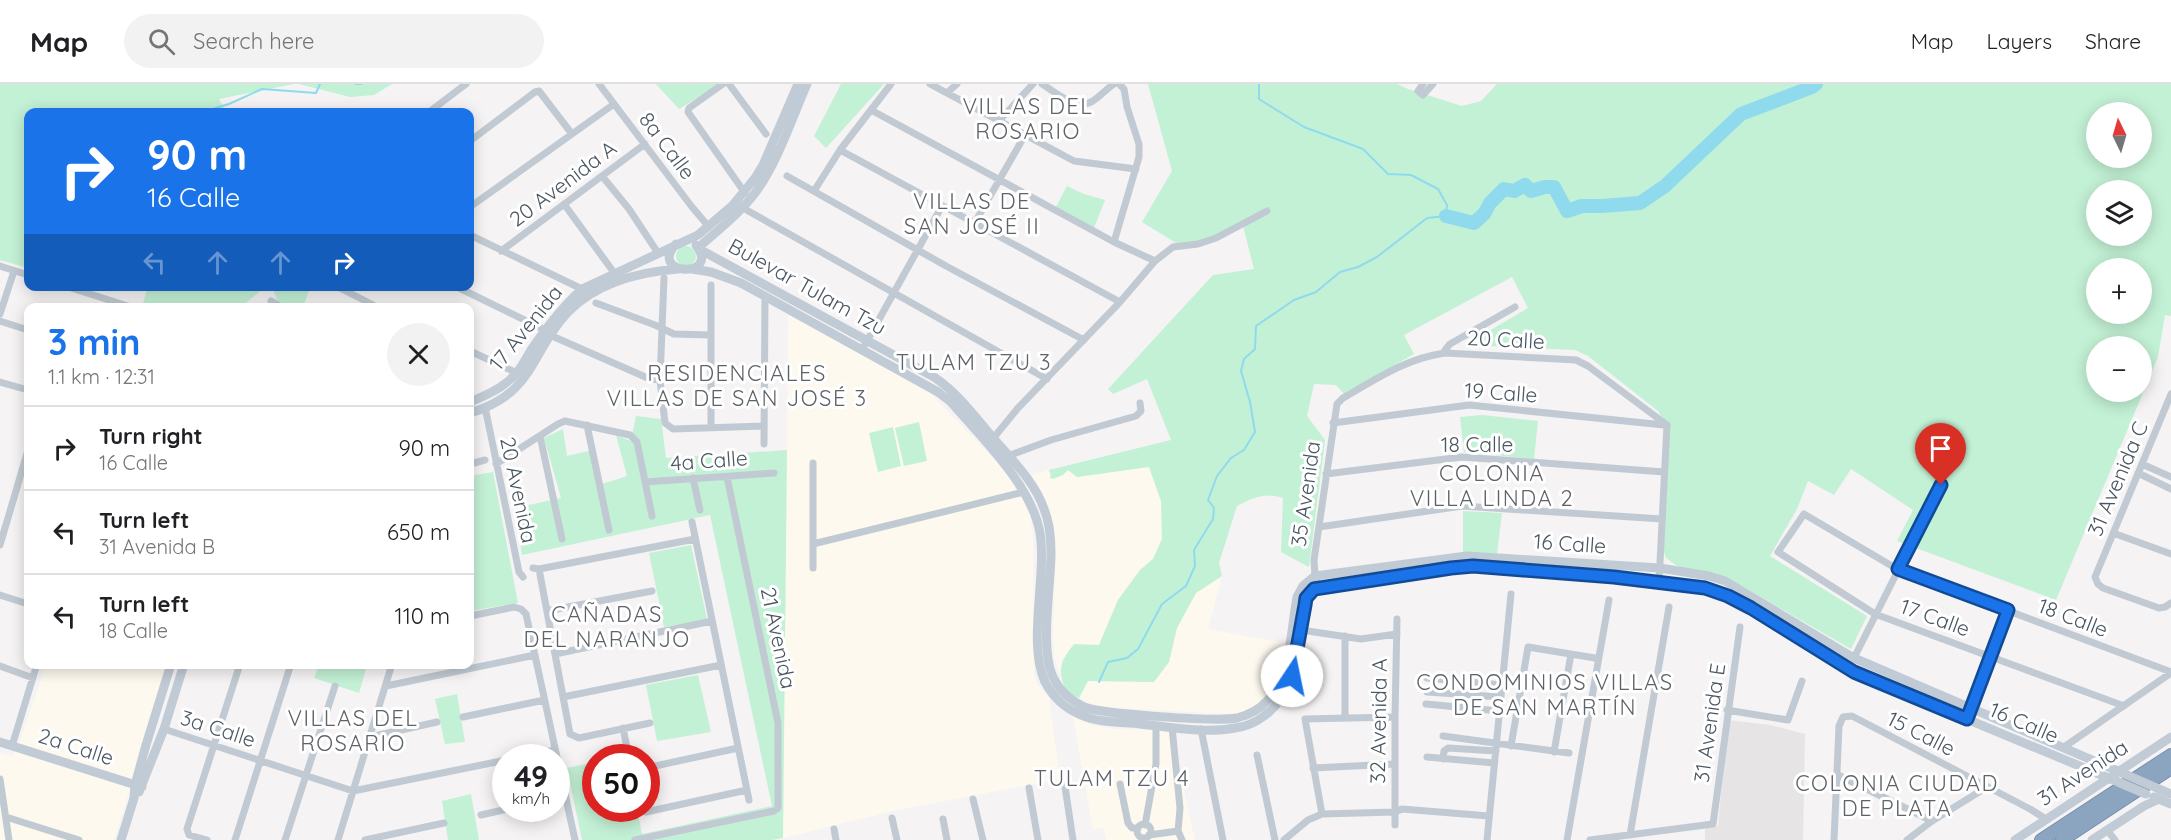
<!DOCTYPE html>
<html lang="en">
<head>
<meta charset="utf-8">
<style>
  body { margin:0; font-family:Quicksand,sans-serif; background:#f2f2f2; color:#202124; height:100vh; display:flex; flex-direction:column; font-size:22px; white-space:nowrap }
  * { box-sizing:border-box; margin:0 }
  p { font-size:20px; color:#757577 }
  .icon { flex:none; width:33px; height:33px; fill:none; stroke:currentColor; stroke-width:2; stroke-linecap:round; stroke-linejoin:round }
  .map { position:relative; flex:1; overflow:hidden }
  .details { position:absolute; left:24px; top:219px; width:450px; height:366px; display:flex; flex-direction:column; background:#fff; border-radius:12px; box-shadow:0 3px 15px #0003 }
  .details>* { flex:none }
  .banner { position:absolute; left:24px; top:24px; width:450px; height:183px; border-radius:12px; box-shadow:0 3px 15px #0003; background:#1a73e8; color:#fff; overflow:hidden }
  .needle { width:39px; rotate:355deg }
  .buttons { position:absolute; left:2086px; top:18px; display:grid; gap:12px }
  .buttons a { display:grid; place-items:center; width:66px; height:66px; border-radius:50%; background:#fff; box-shadow:0 3px 15px #0003; font-size:30px }
  .speed { position:absolute; left:492px; top:660px; display:flex; gap:12px; font-size:30px; font-weight:700; text-align:center }
  .speed>* { display:grid; place-content:center; width:78px; height:78px; border-radius:50%; background:#fff; box-shadow:0 3px 15px #0003; line-height:1 }
  .speed small { font-size:15px; font-weight:400 }
  .speed .limit { border:9px solid #d22; background:#fff; color:#111 }
  .pin { position:absolute; display:grid; place-items:center; width:51px; height:51px; color:#fff; margin:-62px -26px; border-radius:50% 50% 50% 0; rotate:-45deg; box-shadow:0 0 6px #0007 }
  .pin .icon { rotate:45deg }
  .me { position:absolute; width:66px; margin:-33px; rotate:11deg; stroke-linejoin:round; filter:drop-shadow(0 0 4px #0008) }
  .turn { display:flex; align-items:center; gap:21px; height:126px; padding:0 24px; font-size:27px }
  .turn .icon { width:78px; height:78px; stroke-width:2.5 }
  .turn b { display:block; font-size:42px; line-height:51px }
  .lanes { display:flex; align-items:center; height:57px; padding:0 24px; background:#0003; justify-content:center; gap:30px; direction:ltr }
  .lanes .off { opacity:.35 }
  .round { display:grid; place-items:center; flex:none; width:63px; height:63px; border-radius:32px; background:#f2f2f2 }
  .summary { display:flex; align-items:center; justify-content:space-between; height:102px; padding:0 24px }
  h1 { font-size:36px; font-weight:700; line-height:45px; color:#1a73e8 }
  ul { padding:0; list-style:none }
  li { display:flex; align-items:center; gap:18px; height:84px; padding:0 24px; border-top:2px solid #e0e0e0 }
  li div { flex:1 }
  li b { display:block; font-size:22px }
  li em { font-style:normal }
  header { display:flex; align-items:center; gap:36px; box-sizing:border-box; height:84px; padding:0 30px; background:#fff; border-bottom:2px solid #e0e0e0 }
  header strong { font-size:28px }
  nav { display:flex; gap:33px; margin-inline-start:auto; font-size:21px }
  .search { width:420px; height:54px; background:#f2f2f2; display:flex; align-items:center; gap:15px; box-sizing:border-box; padding:0 21px; border-radius:33px; color:#757577; font-size:22px }
  .map>svg:first-child { display:block }
</style>
</head>
<body>
<header>
<strong>Map</strong>
<div class="search"><svg class="icon" aria-label="search" viewBox="0 0 24 24"><circle cx="10" cy="10" r="6"/><path d="M15 15l6 6"/></svg>Search here</div>
<nav><a>Map</a><a>Layers</a><a>Share</a></nav>
</header>
<div class="map">
<svg width="2171" height="756" viewBox="0 0 2171 756">
  <rect width="100%" height="100%" fill="#f5f3f3"/>
  <!-- commercial -->
  <path fill="#fdf9ef" d="M788 231 926 305 1002 383 1028 421 1033 449 1034 590 1037 600 1049 614 1060 695 898 726 783 754Z
    M1149 383 1161 417 1162 455 1153 475 1140 486 1118 516 1099 561 1062 575 1060 590 1054 573 1053 556 1055 454 1053 438 1031 391 1049 386 1051 392 1068 386 1077 393Z
    M1222 492 1208 545 1285 559 1278 593 1269 609 1255 622 1245 628 1229 630 1113 624 1098 622 1079 614 1088 597 1154 598 1169 578 1177 544 1196 509Z
    M46 581H169L114 756H0V669L12 672 20 657Z
    M1073 633 1092 641 1113 645 1170 646 1195 756H1106L1103 743 1093 746Z"/>
  <!-- education -->
  <path fill="#e6e4e5" d="M1728 636 1770 641 1805 650 1803 756H1705V745L1718 742Z"/>
  <!-- green -->
  <path fill="#c3f1d5" fill-rule="evenodd" d="M0 0H294L219 15 226 28H28V184L0 176Z
    M299 0H392L374 11 350 13Z
    M656 0H720L679 25Z
    M841 0H884L826 64 814 52Z
    M1148 0H1397L1408 5 1462 22 1481 17 1497 0H2171V232L2165 231 2158 273 2056 516 1897 457 1913 426 1851 385 1834 411 1808 397 1797 425 1770 472 1867 532 1851 565 1740 501 1687 489 1666 474 1661 459 1668 343 1658 327 1588 272 1575 266 1465 261 1528 224 1512 193 1404 251 1414 270 1344 310 1336 301 1314 300 1307 332 1325 356 1309 483 1281 468 1283 414C1265 408 1253 414 1237 422L1219 479 1222 492 1196 509 1177 544 1169 578 1154 598 1088 597 1079 614 1066 608C1058 585 1059 579 1074 560L1099 561 1118 516 1140 486 1153 475 1162 455 1161 417 1149 383 1077 393 1068 386 1063 391 1053 395 1049 393 1051 392 1049 386 1171 356 1147 295 1113 310 1108 305 1213 191 1254 185 1243 142 1196 160 1176 159 1142 138 1172 87ZM2097 28H2142V74H2097ZM2097 106H2142V152H2097ZM2097 184H2142V230H2097ZM2097 262H2142V308H2097Z
    M1067 102 1084 110 1105 116 1094 144 1056 123Z
    M676 172a10 10 0 1 1 20 0a10 10 0 1 1-20 0Z
    M148 202H265V203L241 223H142Z
    M272 203H310L303 224 280 223Z
    M1482 331 1538 337 1534 375 1464 368 1460 333Z
    M636 332 661 335 666 374 787 366 783 754 772 756H582L567 684 595 678 596 724 637 725 642 750 772 722 710 431 522 471 515 424 561 414 544 354 563 345 567 372 593 366 599 401 627 392 616 351 631 357Z
    M919 338 927 377 904 382 895 344Z
    M893 343 901 382 878 388 869 349Z
    M493 388 518 519 470 527V392Z
    M1463 427 1502 429 1497 470 1463 468Z
    M691 461 707 535 664 543 649 469Z
    M319 581H353L366 585 359 609 314 594Z
    M698 591 711 648 657 657 646 601Z
    M457 610 465 658 445 660 435 615Z
    M471 710 479 756H448L442 717Z"/>
  <g fill="none" stroke-linecap="round" stroke-linejoin="round">
    <!-- stream -->
    <path stroke="#90daee" stroke-width="2" d="M356 0H361
      M212 28 215 24 229 20 262 5 316 9 320 0
      M153 206 155 202
      M1099 598 1108 578 1127 574 1138 565 1162 520 1186 502 1195 482 1194 466 1213 435 1214 424 1208 416 1217 392 1231 374 1244 366 1255 348 1250 318 1241 287 1244 275 1255 265 1256 242 1294 216 1316 208 1340 188 1358 183 1377 173 1427 134 1446 132 1447 121 1438 105 1411 91 1388 90 1363 65 1304 43 1259 15V0"/>
    <!-- river -->
    <path stroke="#90daee" stroke-width="14" d="M1446 132 1474 139 1484 130 1490 119 1504 105 1514 107 1525 101 1531 107 1545 103H1554L1567 127 1582 122H1602L1640 119 1665 102 1741 30 1812 3 1816 0"/>
    <!-- highway casing -->
    <g stroke="#7690ad" stroke-width="14">
      <path id="highway" d="M2041 756 2171 671
        M2062 756 2171 684"/>
    </g>
    <!-- street -->
    <path stroke="#c1cad2" stroke-width="7" d="M599 0 692 123 709 143
      M723 0 689 24 688 28 745 109
      M729 0 766 50
      M930 0 1074 77 1136 85
      M1042 0C1055 8 1075 26 1091 18 1099 14 1106 5 1114 0
      M1423 0 1418 7 1423 11 1433 0
      M948 8 957 0
      M871 26 1114 158 1155 177
      M429 28 466 0
      M999 37 1033 0
      M470 57 535 8 539 7 572 50
      M840 66 1120 218
      M602 92 629 125 658 169
      M787 92 946 182 1084 256
      M814 107 840 66 891 0
      M564 120 615 190
      M470 123 614 20
      M743 124 1047 295
      M974 140 1025 51
      M470 151 582 205
      M1114 158 1139 73V60L1127 23 1124 5 1119 0
      M501 167 645 60
      M0 182 28 191
      M664 194 660 296 665 339 673 345 764 342
      M711 201V343
      M65 202 134 224
      M336 202 379 224
      M455 202 545 246
      M271 217 283 224
      M596 219 655 241 674 250 711 251
      M0 230 14 187
      M0 237 28 246
      M552 252 650 295 660 296
      M862 266 942 122
      M470 267 517 289
      M1445 269V266L1450 260 1515 223
      M0 298 28 306
      M2171 310 2095 493 2098 500 2103 504 2159 524 2165 523 2171 519
      M485 323 519 488 523 493
      M1333 339 1469 321 1664 341
      M587 341 609 446
      M540 352 562 455
      M991 357 1018 324 1120 218 1155 177 1173 163 1198 160 1216 154 1267 127
      M764 360 765 212
      M1005 373 1051 356 1136 332 1141 327 1140 319
      M470 380 485 376
      M496 380 558 340 565 337 630 351 637 358 652 432
      M2142 380 2171 393
      M2138 389 2171 405
      M1326 390 1462 373 1664 388
      M693 394 700 426
      M645 398 774 389
      M692 438 749 716
      M1319 443 1462 422 1662 435
      M2113 449 2171 470
      M813 460 1024 408
      M0 461 28 366
      M533 484 539 485 695 455
      M813 484V379
      M539 485 570 650 579 654 650 639
      M1659 498 1667 341
      M1319 503 1315 492 1314 476 1337 320 1343 314C1376 295 1407 274 1445 269L1576 276 1588 282 1667 341
      M0 511 28 520
      M547 527 652 507
      M470 532 514 523 521 525 526 530 575 756
      M1301 546 1361 555 1397 550
      M555 570 712 537
      M1854 574 1941 401
      M0 582 33 594
      M1427 594 1502 601
      M386 602 535 571
      M1427 608 1500 613
      M563 613 721 581
      M1426 620 1499 627
      M2124 622 1875 530 1778 468 1804 430 1897 485 2171 588
      M1727 626 1788 636 1802 597
      M463 633 544 616
      M1345 633V552
      M1967 635 2008 526
      M1172 643 1180 724 1178 747 1182 756
      M623 644 629 674
      M164 645 353 707 506 676
      M1201 645 1223 756
      M1443 652 1569 669
      M370 653 437 638
      M12 662 37 580
      M1511 662 1528 563 1595 574
      M2064 663 2171 589
      M1554 668 1571 570
      M1257 671 1275 756
      M1427 673 1494 679
      M516 674 555 666
      M1443 675 1444 667 1448 664 1496 667
      M646 684 738 664
      M1313 684 1395 680
      M1836 690 1932 737
      M0 695 9 756
      M1064 696 1073 756
      M1120 700 1128 739 1132 744H1138
      M1029 704 1038 756
      M973 715 983 756
      M640 724 646 728 747 706
      M1322 730 1305 635 1395 633
      M481 731 512 724
      M6 733 79 756
      M892 734 897 756
      M943 735 947 756
      M1137 747a7 7 0 1 1 14 0a7 7 0 1 1-14 0Z
      M1145 741 1156 680V641
      M1395 741V633L1397 535
      M834 745 836 756
      M2107 746 2115 756
      M1149 751 1178 747
      M1630 751 1669 523
      M207 756 189 751 187 745 240 580
      M235 756 291 580
      M285 756 335 602
      M338 756 392 580
      M365 756 444 739
      M635 756 774 727 778 724V639L727 393
      M1284 756 1308 736 1322 730 1395 728 1402 725 1489 732
      M1487 756 1511 510
      M1567 756 1609 516
      M1590 756 1713 740 1740 543
      M1834 756 1839 642 1843 633 1852 632 2030 725 2046 735
      M1907 756 1932 737 1987 703"/>
    <!-- secondary -->
    <path stroke="#c1cbd6" stroke-width="9" d="M676 160C647 192 722 195 696 161
      M699 163C718 146 739 130 755 109 777 80 792 34 807 0
      M699 165 934 293C959 310 975 333 994 355 1012 376 1035 398 1044 425 1050 439 1051 454 1051 469 1051 503 1039 566 1054 595 1060 607 1072 617 1084 623 1101 630 1218 638 1237 634 1249 631 1260 625 1268 616 1291 593 1291 544 1297 513L1303 502 1315 492 1467 472 1660 484 1709 492 1725 497 1854 574 2127 691
      M692 185 711 188 741 199 938 308 951 318C982 354 1032 402 1040 449 1047 493 1027 559 1045 598 1053 613 1066 625 1081 631 1099 639 1121 638 1140 640 1170 643 1205 650 1235 644 1245 643 1256 638 1264 632 1294 611 1297 571 1302 538 1304 526 1304 513 1314 505L1451 484 1473 482 1667 499 1705 504 1728 512 1854 588 2118 698
      M470 318C482 313 495 308 506 299 518 290 524 278 531 266 546 244 562 223 582 205L698 151 732 122 755 94 763 81 798 0
      M470 329C536 309 529 269 569 227 597 199 639 188 678 185
      M0 658 142 703
      M2159 705 2171 710
      M139 708 164 645 184 580
      M2154 713 2171 720
      M121 756 134 714 135 701 146 661 171 580
      M2015 756 2171 653
      M2092 756 2144 722 2159 715"/>
    <!-- highway -->
    <use href="#highway" stroke="#8ba5c1" stroke-width="12"/>
    <!-- secondary-bridge -->
    <path stroke="#c1cbd6" stroke-width="9" d="M2127 691 2159 705
      M2118 698 2146 710"/>
  </g>
  <g fill="none" stroke-linecap="round" stroke-linejoin="round">
    <!-- route casing -->
    <g stroke="#114b97" stroke-width="15">
      <path id="route" d="M1292 592 1305 521 1306 514 1314 505 1451 484 1473 482 1614 493 1705 504 1728 512 1751 524 1854 588 1967 635 2008 526 1898 485 1941 401"/>
    </g>
    <!-- route -->
    <use href="#route" stroke="#1a73e8" stroke-width="10"/>
  </g>
  <g text-anchor="middle" stroke-width="6" stroke-linejoin="round" paint-order="stroke">
    <!-- street labels -->
    <g font-size="21" fill="#4a5661" stroke="#fff">
      <text transform="translate(667 62) rotate(53)" y="7">8a Calle</text>
      <text transform="translate(563 100) rotate(-37)" y="7">20 Avenida A</text>
      <text transform="translate(807 203) rotate(29)" y="7">Bulevar Tulam Tzu</text>
      <text transform="translate(526 244) rotate(-51)" y="7">17 Avenida</text>
      <text transform="translate(1506 256) rotate(3)" y="7">20 Calle</text>
      <text transform="translate(1501 309) rotate(4)" y="7">19 Calle</text>
      <text x="1477" y="368">18 Calle</text>
      <text transform="translate(709 377) rotate(-4)" y="7">4a Calle</text>
      <text transform="translate(2118 395) rotate(-67)" y="7">31 Avenida C</text>
      <text transform="translate(518 406) rotate(78)" y="7">20 Avenida</text>
      <text transform="translate(1306 410) rotate(-82)" y="7">35 Avenida</text>
      <text transform="translate(1570 460) rotate(4)" y="7">16 Calle</text>
      <text transform="translate(1935 534) rotate(20)" y="7">17 Calle</text>
      <text transform="translate(2073 534) rotate(21)" y="7">18 Calle</text>
      <text transform="translate(778 554) rotate(78)" y="7">21 Avenida</text>
      <text transform="translate(1379 637) rotate(-89)" y="7">32 Avenida A</text>
      <text transform="translate(1710 639) rotate(-82)" y="7">31 Avenida E</text>
      <text transform="translate(2024 639) rotate(23)" y="7">16 Calle</text>
      <text transform="translate(218 645) rotate(18)" y="7">3a Calle</text>
      <text transform="translate(1921 650) rotate(27)" y="7">15 Calle</text>
      <text transform="translate(76 663) rotate(18)" y="7">2a Calle</text>
      <text transform="translate(2083 689) rotate(-33)" y="7">31 Avenida</text>
    </g>
    <!-- neighbourhood labels -->
    <g font-size="22" letter-spacing="1.5" fill="#5f6368" stroke="#fff">
      <text x="1028" y="30">VILLAS DEL<tspan x="1028" dy="25">ROSARIO</tspan></text>
      <text x="972" y="125">VILLAS DE<tspan x="972" dy="25">SAN JOSÉ II</tspan></text>
      <text x="974" y="286">TULAM TZU 3</text>
      <text x="737" y="297">RESIDENCIALES<tspan x="737" dy="25">VILLAS DE SAN JOSÉ 3</tspan></text>
      <text x="1492" y="397">COLONIA<tspan x="1492" dy="25">VILLA LINDA 2</tspan></text>
      <text x="607" y="538">CAÑADAS<tspan x="607" dy="25">DEL NARANJO</tspan></text>
      <text x="1545" y="606">CONDOMINIOS VILLAS<tspan x="1545" dy="25">DE SAN MARTÍN</tspan></text>
      <text x="353" y="642">VILLAS DEL<tspan x="353" dy="25">ROSARIO</tspan></text>
      <text x="1112" y="702">TULAM TZU 4</text>
      <text x="1897" y="707">COLONIA CIUDAD<tspan x="1897" dy="25">DE PLATA</tspan></text>
    </g>
  </g>
</svg>
<div class="buttons">
<a><svg class="needle" viewBox="-14 -14 28 28"><path d="M0-13l5 13h-10z" fill="#e53935"/><path d="M0 13l5-13h-10z" fill="#757577"/></svg></a>
<a><svg class="icon" aria-label="layers" viewBox="0 0 24 24"><path d="M12 4l9 5-9 5-9-5zM3 14l9 5 9-5"/></svg></a>
<a>+</a>
<a>−</a>
</div>
<div class="speed"><div>49<small>km/h</small></div><div class="limit">50</div></div>
<div class="pin" style="left:1941px;top:401px;background:#d93025"><svg class="icon" aria-label="arrive" viewBox="0 0 24 24"><path d="M6 21V4h12l-3 4 3 4H6"/></svg></div>
<svg class="me" style="left:1292px;top:592px" viewBox="-20 -20 40 40"><circle r="19" fill="#fff"/><path d="M0-13L10 11 0 6-10 11z" fill="#1a73e8"/></svg>
<div class="banner">
<div class="turn"><svg class="icon" aria-label="right" viewBox="0 0 24 24"><path d="M7 20v-9h11M14 6l5 5-5 5"/></svg><div><b>90 m</b>16 Calle</div></div>
<div class="lanes"><svg class="icon off" aria-label="left" viewBox="0 0 24 24"><path d="M17 20v-9H6M10 6l-5 5 5 5"/></svg><svg class="icon off" aria-label="ahead" viewBox="0 0 24 24"><path d="M12 20V5M6 11l6-6 6 6"/></svg><svg class="icon off" aria-label="ahead" viewBox="0 0 24 24"><path d="M12 20V5M6 11l6-6 6 6"/></svg><svg class="icon" aria-label="right" viewBox="0 0 24 24"><path d="M7 20v-9h11M14 6l5 5-5 5"/></svg></div>
</div>
<section class="details">
<div class="summary"><div><h1>3 min</h1><p>1.1 km · 12:31</p></div><a class="round"><svg class="icon" aria-label="close" viewBox="0 0 24 24"><path d="M6 6l12 12M18 6L6 18"/></svg></a></div>
<ul>
<li><svg class="icon" aria-label="right" viewBox="0 0 24 24"><path d="M7 20v-9h11M14 6l5 5-5 5"/></svg><div><b>Turn right</b><p>16 Calle</p></div><em>90 m</em></li>
<li><svg class="icon" aria-label="left" viewBox="0 0 24 24"><path d="M17 20v-9H6M10 6l-5 5 5 5"/></svg><div><b>Turn left</b><p>31 Avenida B</p></div><em>650 m</em></li>
<li><svg class="icon" aria-label="left" viewBox="0 0 24 24"><path d="M17 20v-9H6M10 6l-5 5 5 5"/></svg><div><b>Turn left</b><p>18 Calle</p></div><em>110 m</em></li>
</ul>
</section>
</div>
</body>
</html>
